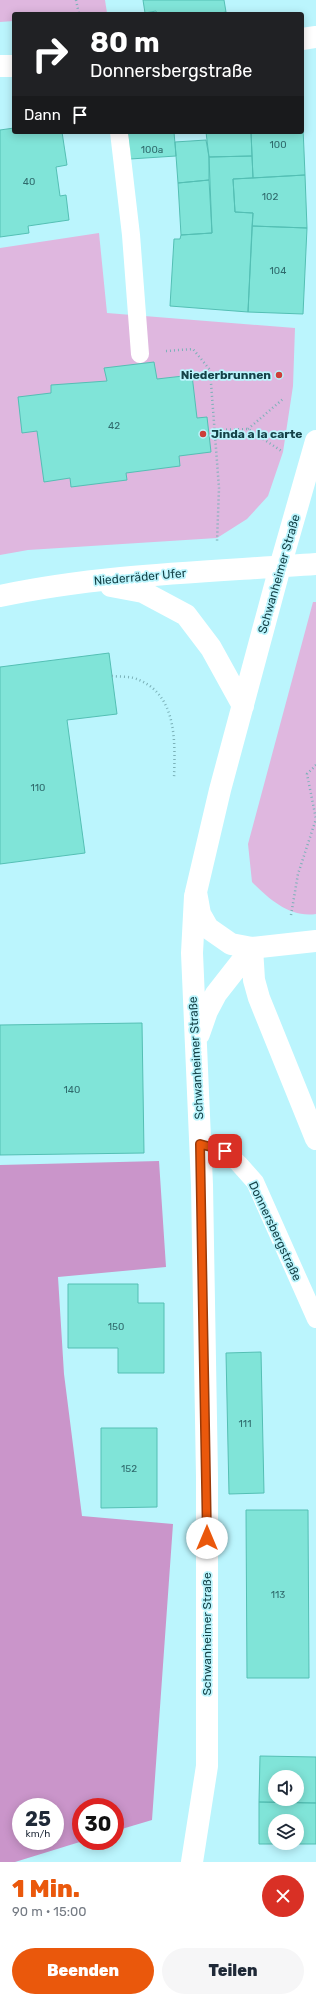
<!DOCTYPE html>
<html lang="de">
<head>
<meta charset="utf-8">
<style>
  body { margin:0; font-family:Rubik,sans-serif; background:#f6f6f7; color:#1f2937; height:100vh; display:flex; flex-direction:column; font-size:15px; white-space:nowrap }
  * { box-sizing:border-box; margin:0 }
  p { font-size:13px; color:#747a83 }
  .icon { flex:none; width:22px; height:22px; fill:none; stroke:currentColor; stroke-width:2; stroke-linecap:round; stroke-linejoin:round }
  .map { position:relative; height:1862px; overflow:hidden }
  .panel { display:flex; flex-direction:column; background:#fff; flex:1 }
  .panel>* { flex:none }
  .hud { position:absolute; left:12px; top:12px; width:292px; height:122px; border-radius:4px; box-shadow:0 2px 10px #0003; background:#202124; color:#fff; overflow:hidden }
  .controls { position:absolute; left:268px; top:1770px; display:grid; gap:8px }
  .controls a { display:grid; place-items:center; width:36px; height:36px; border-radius:50%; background:#fff; box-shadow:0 2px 10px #0003; font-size:20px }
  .speed { position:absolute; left:12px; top:1798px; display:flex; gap:8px; font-size:20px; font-weight:700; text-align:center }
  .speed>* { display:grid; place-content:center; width:52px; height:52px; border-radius:50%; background:#fff; box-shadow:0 2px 10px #0003; line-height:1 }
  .speed small { font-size:10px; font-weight:400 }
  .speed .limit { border:6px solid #d22; background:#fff; color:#111 }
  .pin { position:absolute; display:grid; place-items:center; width:34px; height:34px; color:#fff; margin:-17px; border-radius:8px; box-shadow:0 2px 6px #0006 }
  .me { position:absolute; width:44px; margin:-22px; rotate:0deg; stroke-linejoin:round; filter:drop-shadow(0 0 3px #0008) }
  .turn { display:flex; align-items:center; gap:14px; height:84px; padding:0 12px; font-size:18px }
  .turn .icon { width:52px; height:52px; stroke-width:2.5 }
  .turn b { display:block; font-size:28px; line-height:34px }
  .then { display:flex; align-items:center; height:38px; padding:0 12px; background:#0003; gap:8px; font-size:15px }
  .round { display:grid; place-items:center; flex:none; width:42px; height:42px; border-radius:21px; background:#f6f6f7 }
  .summary { display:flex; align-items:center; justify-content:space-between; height:68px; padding:0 12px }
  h1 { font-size:24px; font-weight:800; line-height:30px; color:#ea580c }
  .primary-button { display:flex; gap:8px; margin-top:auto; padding:8px 12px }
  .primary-button a { flex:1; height:46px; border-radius:24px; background:#ea580c; color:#fff; font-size:16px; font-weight:800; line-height:46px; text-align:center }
  .primary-button a+a { background:#f6f6f7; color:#1f2937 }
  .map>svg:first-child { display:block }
</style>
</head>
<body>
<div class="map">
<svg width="316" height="1862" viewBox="0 0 316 1862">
  <rect width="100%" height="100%" fill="#bbf5fd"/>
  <!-- green -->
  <path fill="#dfb7df" d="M0 0H105L107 13 14 14V21L0 22Z
    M99 233 107 313 295 328 293 386 283 452 268 496 247 519 217 538 28 550 0 555V248Z
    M313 602H316V914C290 918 269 899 252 882L248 844Z"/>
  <!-- forest -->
  <path fill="#ca95ca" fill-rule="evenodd" d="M159 1161 166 1267 58 1277 64 1374 82 1516 173 1524 152 1820 115 1831V1807H81V1841H83L15 1862H0V1165ZM21 1807H55V1841H21Z"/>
  <!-- building -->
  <path fill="#80e4d8" stroke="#54bfb4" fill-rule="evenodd" d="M143 0H224L226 12 215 14H157L156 11 145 13Z
    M302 104 305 175 253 178 251 132H302Z
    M14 128V132H62L67 165 56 167 60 196 66 195 69 220 28 226 29 233 0 237V130Z
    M128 132H174L176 156 130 159Z
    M206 132H251L252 156 209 157Z
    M206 140 209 157V180L178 183 175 142Z
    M252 156 253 178 233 179 235 212 253 213 248 312 170 306 174 239H180L181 235 212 233 209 157Z
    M305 175 307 228 252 226 253 213 235 212 233 179Z
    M209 180 212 233 181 235 178 183Z
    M252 226 307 228 303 314 248 312Z
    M154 362 157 379 192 375 197 418 207 417 211 452 179 456 180 466 126 473 127 480 71 487 70 478 44 482 37 431 22 433 18 397 51 393V385L107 381 104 368Z
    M109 653 117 714 67 720 85 853 0 864V667Z
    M142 1023 144 1153 0 1155V1025Z
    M68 1284H138V1303H164V1373H118V1348H68Z
    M261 1352 264 1493 229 1494 226 1353Z
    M101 1428H157V1507L101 1508Z
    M246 1510H308L309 1678H247Z
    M260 1756 316 1757V1803L259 1802ZM275 1777H297V1799H275Z
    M259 1802 316 1803V1844H259ZM275 1821H297V1843H275Z"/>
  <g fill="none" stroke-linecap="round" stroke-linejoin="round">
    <!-- path -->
    <path stroke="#7bb1b8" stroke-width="2.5" stroke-dasharray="1 3" stroke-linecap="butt" d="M76 0 79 14
      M166 351 193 349 210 370 219 488 217 542
      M248 429 283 399
      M214 430 248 429 283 452
      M112 676C120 677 132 676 139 680 178 696 175 744 174 779
      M316 765 307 774 316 819
      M291 915 298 874 316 819"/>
    <!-- lane -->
    <path stroke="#fff" stroke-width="18" d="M119 132 131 235 140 354
      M201 1144 225 1151 239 1164 255 1182 316 1319"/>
    <!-- street -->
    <path stroke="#fff" stroke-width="22" d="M302 39 316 37
      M0 66H14
      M280 567 316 441
      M252 948 254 980 259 998 316 1139
      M199 1034 207 1011 216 994 252 948
      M192 1862 207 1766V1477L202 1185 192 953 195 896"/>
    <!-- secondary -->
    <path stroke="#fff" stroke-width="22" d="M280 567 220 790 196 892 200 914 208 928 231 944 252 948 316 941
      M111 586 143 592 186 615 211 648 243 706
      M0 596C104 574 210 572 316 564"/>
  </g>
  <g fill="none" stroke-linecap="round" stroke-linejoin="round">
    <!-- route casing -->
    <g stroke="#983908" stroke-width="10">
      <path id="route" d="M207 1538 200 1144 225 1151"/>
    </g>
    <!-- route -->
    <use href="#route" stroke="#ea580c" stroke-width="7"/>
  </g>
  <!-- markers -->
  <g fill="#cd3e3a" stroke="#bbf5fd" stroke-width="1.5">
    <circle cx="279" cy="375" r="4"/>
    <circle cx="203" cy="434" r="4"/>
  </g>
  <g text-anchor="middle" stroke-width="3.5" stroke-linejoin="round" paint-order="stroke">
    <!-- number labels -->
    <g font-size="10" fill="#2f6a6c">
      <text x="278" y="148">100</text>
      <text x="152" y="153">100a</text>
      <text x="29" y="185">40</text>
      <text x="270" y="200">102</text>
      <text x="278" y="274">104</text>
      <text x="114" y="429">42</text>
      <text x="38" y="791">110</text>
      <text x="72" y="1093">140</text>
      <text x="116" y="1330">150</text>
      <text x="245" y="1427">111</text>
      <text x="129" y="1472">152</text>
      <text x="278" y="1598">113</text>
    </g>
    <!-- poi labels -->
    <g font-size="12" font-weight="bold" fill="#144248" stroke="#bbf5fd" text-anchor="end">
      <text x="271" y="379">Niederbrunnen</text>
      <text x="211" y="438" text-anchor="start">Jinda a la carte</text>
    </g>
    <!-- street labels -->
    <g font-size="12" fill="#144248" stroke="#bbf5fd">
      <text transform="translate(279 574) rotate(-74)" y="4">Schwanheimer Straße</text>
      <text transform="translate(140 577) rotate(-5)" y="4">Niederräder Ufer</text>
      <text transform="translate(196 1058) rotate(-93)" y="4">Schwanheimer Straße</text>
      <text transform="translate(275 1231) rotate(65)" y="4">Donnersbergstraße</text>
      <text transform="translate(207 1634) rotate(-90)" y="4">Schwanheimer Straße</text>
    </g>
  </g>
</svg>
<div class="controls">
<a><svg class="icon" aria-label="sound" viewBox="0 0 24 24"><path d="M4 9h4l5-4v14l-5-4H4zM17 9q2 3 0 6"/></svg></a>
<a><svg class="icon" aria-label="layers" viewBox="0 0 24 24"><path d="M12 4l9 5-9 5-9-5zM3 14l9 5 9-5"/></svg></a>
</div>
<div class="speed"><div>25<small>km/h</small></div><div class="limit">30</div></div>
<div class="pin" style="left:225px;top:1151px;background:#d93025"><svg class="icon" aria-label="arrive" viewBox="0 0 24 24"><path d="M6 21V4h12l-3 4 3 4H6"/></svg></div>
<svg class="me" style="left:207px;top:1538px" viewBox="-20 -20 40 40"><circle r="19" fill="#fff"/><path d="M0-13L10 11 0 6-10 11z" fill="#ea580c"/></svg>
<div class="hud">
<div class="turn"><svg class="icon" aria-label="right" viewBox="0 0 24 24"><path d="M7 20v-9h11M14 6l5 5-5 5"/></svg><div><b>80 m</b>Donnersbergstraße</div></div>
<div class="then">Dann<svg class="icon" aria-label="arrive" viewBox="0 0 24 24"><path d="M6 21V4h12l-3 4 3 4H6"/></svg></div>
</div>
</div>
<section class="panel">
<div class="summary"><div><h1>1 Min.</h1><p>90 m · 15:00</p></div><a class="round" style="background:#d93025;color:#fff"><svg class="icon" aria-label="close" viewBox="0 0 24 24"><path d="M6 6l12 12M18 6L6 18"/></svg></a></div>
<div class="primary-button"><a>Beenden</a><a>Teilen</a></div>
</section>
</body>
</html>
